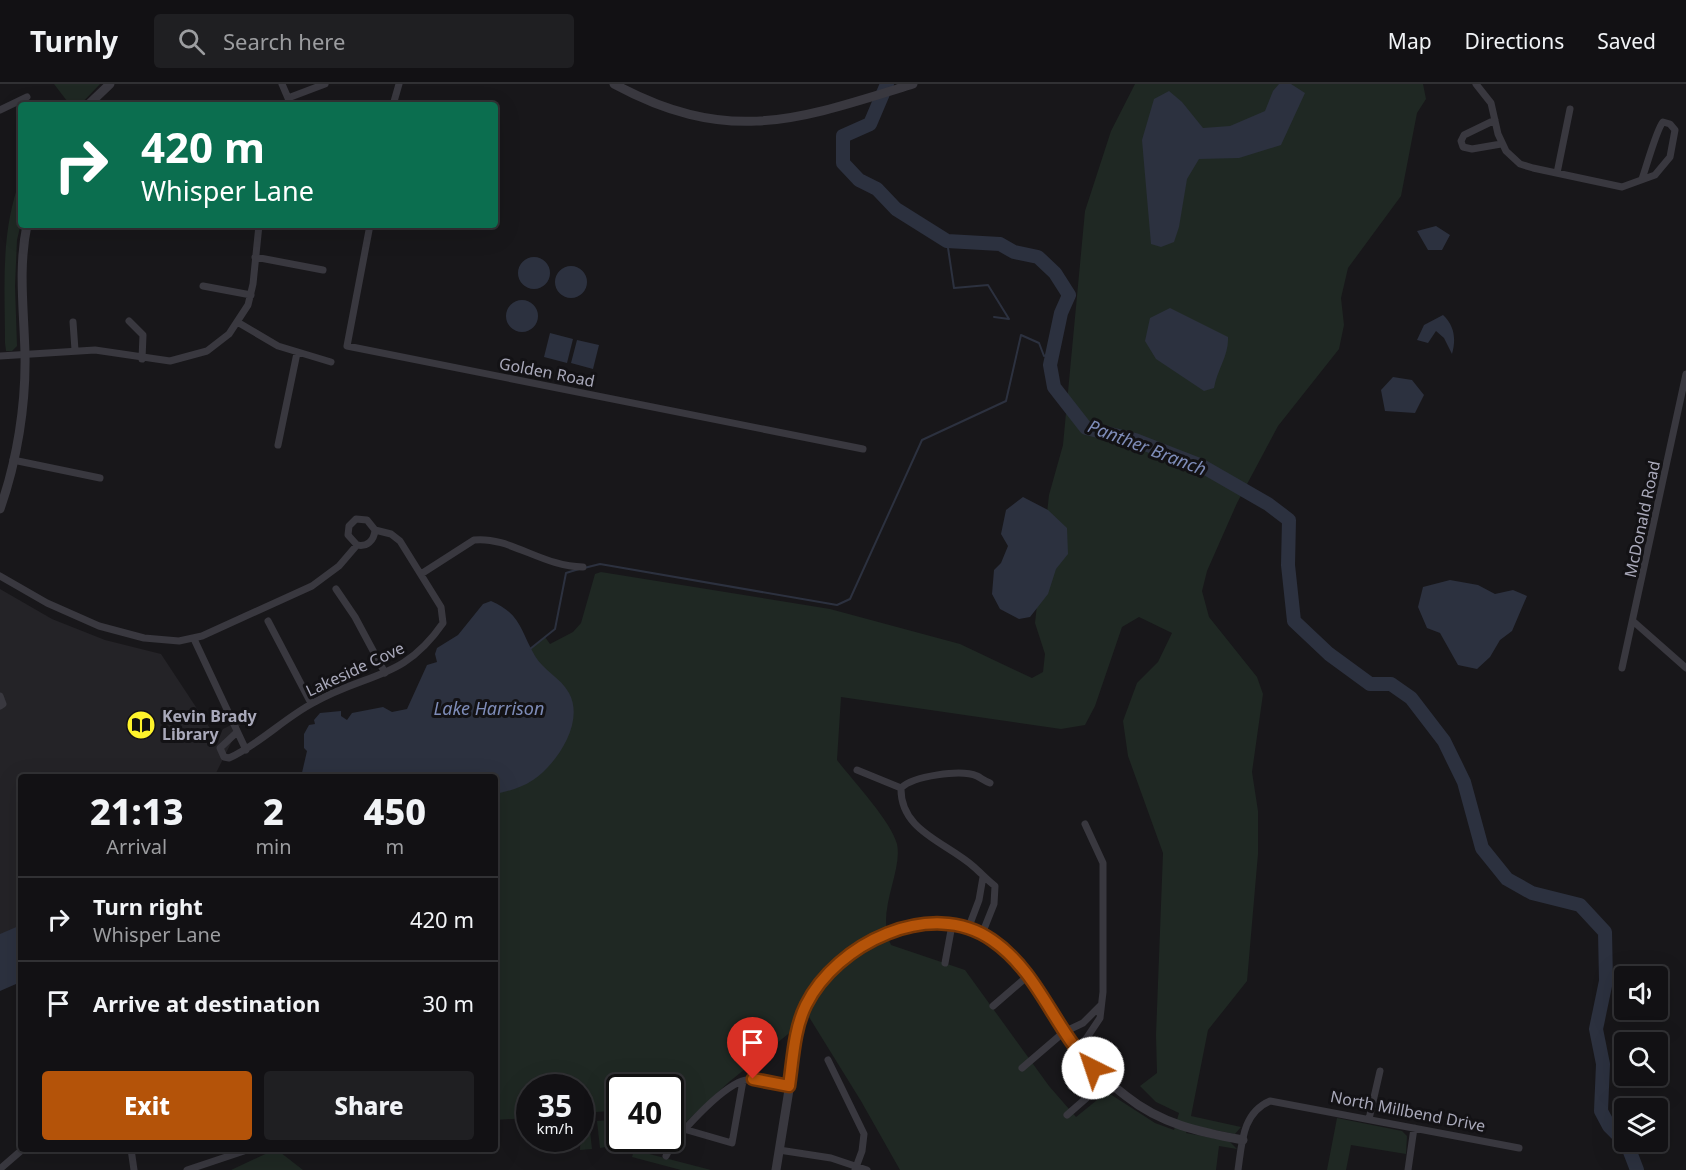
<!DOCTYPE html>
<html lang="en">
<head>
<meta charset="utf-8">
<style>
  body { margin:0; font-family:"Noto Sans",sans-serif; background:#1f1f22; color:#f1f3f6; height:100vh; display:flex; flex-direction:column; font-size:22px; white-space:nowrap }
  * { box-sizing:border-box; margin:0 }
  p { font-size:20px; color:#9c9da0 }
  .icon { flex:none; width:33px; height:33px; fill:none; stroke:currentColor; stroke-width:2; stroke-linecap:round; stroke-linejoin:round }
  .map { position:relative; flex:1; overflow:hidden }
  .panel { position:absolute; left:18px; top:690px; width:480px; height:378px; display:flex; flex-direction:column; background:#121114; border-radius:6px; box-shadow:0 6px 24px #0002,0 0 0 2px #313134 }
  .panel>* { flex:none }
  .hud { position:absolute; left:18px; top:18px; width:480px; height:126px; border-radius:6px; box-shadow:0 6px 24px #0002,0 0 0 2px #313134; background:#0b6e4f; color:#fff; overflow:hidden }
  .fabs { position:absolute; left:1614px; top:882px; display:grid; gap:12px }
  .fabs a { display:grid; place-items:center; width:54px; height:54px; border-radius:6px; background:#121114; box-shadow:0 6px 24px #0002,0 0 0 2px #313134; font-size:30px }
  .speed { position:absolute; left:516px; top:990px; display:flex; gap:12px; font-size:30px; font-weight:700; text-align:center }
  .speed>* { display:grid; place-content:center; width:78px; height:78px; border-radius:50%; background:#121114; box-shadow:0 6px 24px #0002,0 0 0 2px #313134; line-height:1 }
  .speed small { font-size:15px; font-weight:400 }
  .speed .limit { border:3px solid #111; border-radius:9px; background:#fff; color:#111 }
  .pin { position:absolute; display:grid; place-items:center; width:51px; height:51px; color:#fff; margin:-62px -26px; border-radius:50% 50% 50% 0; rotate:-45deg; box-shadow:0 0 6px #0007 }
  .pin .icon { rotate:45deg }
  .me { position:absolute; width:66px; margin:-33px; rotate:319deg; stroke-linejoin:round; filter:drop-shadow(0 0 4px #0008) }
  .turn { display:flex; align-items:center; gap:21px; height:126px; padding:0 24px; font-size:27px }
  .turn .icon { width:78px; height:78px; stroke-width:2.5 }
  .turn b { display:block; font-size:42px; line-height:51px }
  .eta { display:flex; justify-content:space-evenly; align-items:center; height:102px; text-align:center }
  .eta b { font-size:36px; font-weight:800; line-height:42px }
  .action { display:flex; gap:12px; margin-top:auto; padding:12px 24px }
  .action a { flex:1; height:69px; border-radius:6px; background:#b45309; color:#fff; font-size:24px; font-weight:800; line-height:69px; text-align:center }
  .action a+a { background:#1f1f22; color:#f1f3f6 }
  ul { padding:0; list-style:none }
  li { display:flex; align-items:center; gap:18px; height:84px; padding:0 24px; border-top:2px solid #313134 }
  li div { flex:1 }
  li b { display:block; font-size:22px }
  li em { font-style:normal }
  header { display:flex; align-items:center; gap:36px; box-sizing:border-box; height:84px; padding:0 30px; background:#121114; border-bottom:2px solid #313134 }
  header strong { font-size:28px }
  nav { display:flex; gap:33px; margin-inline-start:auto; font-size:21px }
  .search { width:420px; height:54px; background:#1f1f22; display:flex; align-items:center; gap:15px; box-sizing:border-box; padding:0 21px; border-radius:6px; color:#9c9da0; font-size:22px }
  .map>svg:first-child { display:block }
</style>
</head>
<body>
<header>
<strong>Turnly</strong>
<div class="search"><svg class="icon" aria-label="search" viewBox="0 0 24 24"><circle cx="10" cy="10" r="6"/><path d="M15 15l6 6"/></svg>Search here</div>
<nav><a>Map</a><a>Directions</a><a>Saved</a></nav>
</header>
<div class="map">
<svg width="1686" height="1086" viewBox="0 0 1686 1086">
  <rect width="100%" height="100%" fill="#18171a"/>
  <!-- built -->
  <path fill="#242327" d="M0 505 52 535 105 556 161 570 217 655 223 645 243 635 214 693H21V864L0 872Z"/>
  <!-- green -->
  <path fill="#1f2823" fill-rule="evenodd" d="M54 0H100L80 21H66L67 17Z
    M1135 0H1423L1426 15 1417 29 1401 112 1348 184 1341 214 1344 241 1339 265 1278 342 1237 419 1207 487 1202 507 1209 533 1257 593 1263 610 1252 688 1258 727V770L1247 897 1208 946 1191 1032 1241 1043 1235 1050 1189 1041 1186 1049 1229 1057 1237 1065 1219 1062 1216 1086H900L861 1017 809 933 729 998 671 1052 670 1004H620L619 1036 611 1027 581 1029 580 1004H530L529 1034 495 1036V693H368L545 553 550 560 573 548 581 539 595 490 601 488 830 525 960 560 1032 594 1043 588 1045 570 1035 539 1049 411 1063 361 1085 127 1111 47ZM1139 533 1172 549 1158 578 1137 599 1123 637 1128 672 1163 769 1156 951 1157 989 1140 1002 1156 1018 1179 1029 1174 1046 1155 1039 1107 1008 1076 1033 1049 1002 965 886 891 861C875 828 903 788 897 760 891 737 853 697 837 676L841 613 1061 645 1085 641 1095 622 1122 543Z
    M21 93V139L17 156 15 202 17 262 12 267H6L5 259C5 201 0 149 21 93Z
    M1337 1034 1402 1047 1407 1052 1406 1070 1351 1061 1346 1086H1327Z
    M609 1036 613 1062 600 1064 597 1037Z
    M589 1038 592 1065 580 1066 581 1039Z
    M276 1065 303 1086H231Z
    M634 1066 711 1086H681L632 1073Z"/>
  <!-- water -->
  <path fill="#2c313f" d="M1279 0H1291L1305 9 1281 61 1239 74 1199 75 1187 95 1179 143 1174 158 1161 163 1151 160 1142 56 1154 15 1169 7 1182 18 1203 44 1230 42 1265 27 1273 7Z
    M1436 142 1450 151 1442 166H1428L1417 147Z
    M518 189a16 16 0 1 1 32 0a16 16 0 1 1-32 0Z
    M555 198a16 16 0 1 1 32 0a16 16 0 1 1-32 0Z
    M506 232a16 16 0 1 1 32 0a16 16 0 1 1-32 0Z
    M1170 224 1228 253C1229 271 1217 286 1214 304L1204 307 1156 275 1145 257 1150 234Z
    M1443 231C1455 242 1456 256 1452 270L1444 254 1436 247 1428 259 1417 256 1424 241Z
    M550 249 573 255 567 279 544 273Z
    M577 256 599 261 593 285 571 279Z
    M1393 293 1412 296 1424 311 1415 329 1385 327 1381 306Z
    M1023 413 1048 426 1067 444 1068 470 1056 485 1048 510 1030 533 1019 535 1000 525 992 510 994 486 1001 479 1008 462 1001 450 1006 426Z
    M1450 496 1478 501 1495 510 1513 506 1527 512 1512 547 1500 556 1490 573 1477 585 1458 581 1440 549 1427 544 1418 523 1423 503Z
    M491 517C521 530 520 546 535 572 543 586 561 594 569 609 585 638 557 680 533 696 521 704 509 707 495 710V693H301L307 667 304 664V650L309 641 315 640 314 636 320 629 341 627V632L347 636 352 629 383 623 392 628 407 625 427 581 437 578 435 570 437 564 458 551 483 520Z
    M21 841V900H16L0 907V850Z"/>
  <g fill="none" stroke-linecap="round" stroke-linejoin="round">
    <!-- stream -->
    <path stroke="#2c313f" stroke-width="2" d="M947 157 954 204 988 201 1009 235 994 233
      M584 484 600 480 837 521 850 515 922 356 1006 317 1021 251 1039 259 1044 272 1052 269
      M530 565 555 545 566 489 579 485"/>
    <!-- river -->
    <path stroke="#2c313f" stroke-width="14" d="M887 0 870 40 843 52V79L859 96 877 105 896 125 947 157 1000 160 1014 168 1038 173 1055 189 1069 211 1061 229 1050 281 1054 303 1086 344 1135 356 1202 382 1268 420 1289 436 1288 481 1294 537 1329 570 1370 600H1391L1411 614 1444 657 1464 698 1482 764 1507 795 1532 809 1580 821 1605 848 1606 897 1596 945 1603 980 1601 1027 1609 1042 1627 1060 1637 1086"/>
    <!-- minor -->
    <path stroke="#39383f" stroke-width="7" d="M282 0 291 21
      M1476 0 1491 19 1498 50 1506 67 1520 80 1533 84 1622 103 1655 91 1670 73 1675 46 1670 40 1663 38C1657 44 1646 84 1642 95
      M288 14 325 0
      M393 21 399 0
      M0 26 27 13
      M1495 36 1464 51 1461 57 1463 63 1472 65 1501 60
      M1557 89 1570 25
      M370 141 347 262 863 365
      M255 173 323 186
      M203 202 251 211
      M129 237 143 251 142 275
      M73 238 75 266
      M239 239 278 262 331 278
      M0 272 95 266 170 277 207 267 229 250 248 221 253 200 259 141
      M278 361 297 269
      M13 376 100 394
      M421 490 474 456C509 452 543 483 583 483
      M0 492 47 519 99 542 144 554 179 557 202 552 312 502 339 482 357 461C367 463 374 457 375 446L367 436 356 435 349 442 348 451 357 461
      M336 505 355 533 385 589
      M268 537 311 619
      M1634 538 1686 584
      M194 555 246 666
      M1622 584 1686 290
      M0 612 3 620 0 622
      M236 649 220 664 224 673 229 674C260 660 283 635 313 619 367 588 403 597 443 539L441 523 400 457 391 450 375 446
      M857 686 901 704
      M968 845 979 816 983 793
      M982 850 994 820 995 802C987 796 981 789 974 783 946 758 900 747 901 704 913 692 961 685 977 692 981 694 985 697 990 699
      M945 879 952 841
      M993 922 1029 891
      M1075 964 1086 955 1100 934 1103 908V779L1085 740
      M828 976 864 1050 862 1067 855 1086
      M1022 984 1064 948 1083 939 1101 921
      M1067 1031 1107 996
      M1369 1035 1380 987
      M687 1046 732 1059 743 997
      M131 1065 134 1086
      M779 1066 831 1074 867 1086
      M666 1072C676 1051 720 1005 742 997 757 992 775 998 789 1002
      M0 1085 23 1065
      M187 1086 250 1065
      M1238 1086C1242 1059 1242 1029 1270 1017L1519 1064
      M1408 1086 1414 1044"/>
    <!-- tertiary -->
    <path stroke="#39383f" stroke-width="9" d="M614 0C729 62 797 36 913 0
      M88 21 110 0
      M0 425C17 377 26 321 25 270 24 227 18 184 27 141
      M776 1086 800 938C812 902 844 871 878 854 933 826 995 842 1030 893 1047 916 1058 943 1076 965 1090 983 1108 998 1126 1012 1161 1040 1199 1048 1243 1056"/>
  </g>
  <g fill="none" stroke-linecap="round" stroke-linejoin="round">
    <!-- route casing -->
    <g stroke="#753606" stroke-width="15">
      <path id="route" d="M753 995 789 1002C793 975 794 945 806 921 836 860 931 813 992 856 1039 888 1054 945 1093 984"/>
    </g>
    <!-- route -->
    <use href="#route" stroke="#b45309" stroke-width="10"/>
  </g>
  <!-- icons -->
  <defs>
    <g id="library-disc" transform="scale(1.5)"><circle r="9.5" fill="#fef32b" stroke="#131215"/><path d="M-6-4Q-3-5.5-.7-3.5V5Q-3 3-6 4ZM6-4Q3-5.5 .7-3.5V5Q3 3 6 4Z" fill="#111"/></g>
  </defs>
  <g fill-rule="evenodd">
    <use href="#library-disc" x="141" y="641"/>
  </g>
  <g text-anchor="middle" stroke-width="6" stroke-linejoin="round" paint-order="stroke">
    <!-- street labels -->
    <g font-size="16" fill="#a9a9ba" stroke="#131215">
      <text transform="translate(547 288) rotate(11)" y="6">Golden Road</text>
      <text transform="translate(1642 435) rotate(-78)" y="6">McDonald Road</text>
      <text transform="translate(355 585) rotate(-25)" y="6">Lakeside Cove</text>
      <text transform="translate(1408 1027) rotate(11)" y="6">North Millbend Drive</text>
    </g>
    <!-- poi labels -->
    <g font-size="16" font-weight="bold" fill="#a9a9ba" stroke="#131215" text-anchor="start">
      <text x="162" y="638">Kevin Brady<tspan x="162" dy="18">Library</tspan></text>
    </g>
    <!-- water labels -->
    <g font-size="18" font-style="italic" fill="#7e8cb8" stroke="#131215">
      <text transform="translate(1147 364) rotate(21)" y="6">Panther Branch</text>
      <text x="489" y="631">Lake Harrison</text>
    </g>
  </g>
</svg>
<div class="fabs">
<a><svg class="icon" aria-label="sound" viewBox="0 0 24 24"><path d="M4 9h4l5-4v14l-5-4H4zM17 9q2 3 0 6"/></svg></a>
<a><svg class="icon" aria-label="search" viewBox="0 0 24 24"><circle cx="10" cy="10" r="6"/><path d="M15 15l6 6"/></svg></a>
<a><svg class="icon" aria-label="layers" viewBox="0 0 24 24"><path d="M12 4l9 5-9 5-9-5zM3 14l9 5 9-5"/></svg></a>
</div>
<div class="speed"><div>35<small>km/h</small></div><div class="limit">40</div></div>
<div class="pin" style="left:753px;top:995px;background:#d93025"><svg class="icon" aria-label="arrive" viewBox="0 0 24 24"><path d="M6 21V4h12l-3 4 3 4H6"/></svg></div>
<svg class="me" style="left:1093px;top:984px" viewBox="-20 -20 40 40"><circle r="19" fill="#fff"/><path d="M0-13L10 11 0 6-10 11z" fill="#b45309"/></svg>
<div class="hud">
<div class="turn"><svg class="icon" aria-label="right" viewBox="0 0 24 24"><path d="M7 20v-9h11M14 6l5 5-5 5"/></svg><div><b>420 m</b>Whisper Lane</div></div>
</div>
<section class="panel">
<div class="eta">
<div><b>21:13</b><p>Arrival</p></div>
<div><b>2</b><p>min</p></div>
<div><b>450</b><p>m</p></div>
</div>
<ul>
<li><svg class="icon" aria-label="right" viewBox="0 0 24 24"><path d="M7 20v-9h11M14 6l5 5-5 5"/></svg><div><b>Turn right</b><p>Whisper Lane</p></div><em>420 m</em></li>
<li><svg class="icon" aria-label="arrive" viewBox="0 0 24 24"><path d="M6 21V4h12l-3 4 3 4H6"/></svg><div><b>Arrive at destination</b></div><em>30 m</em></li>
</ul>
<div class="action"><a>Exit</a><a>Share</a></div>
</section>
</div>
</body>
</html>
